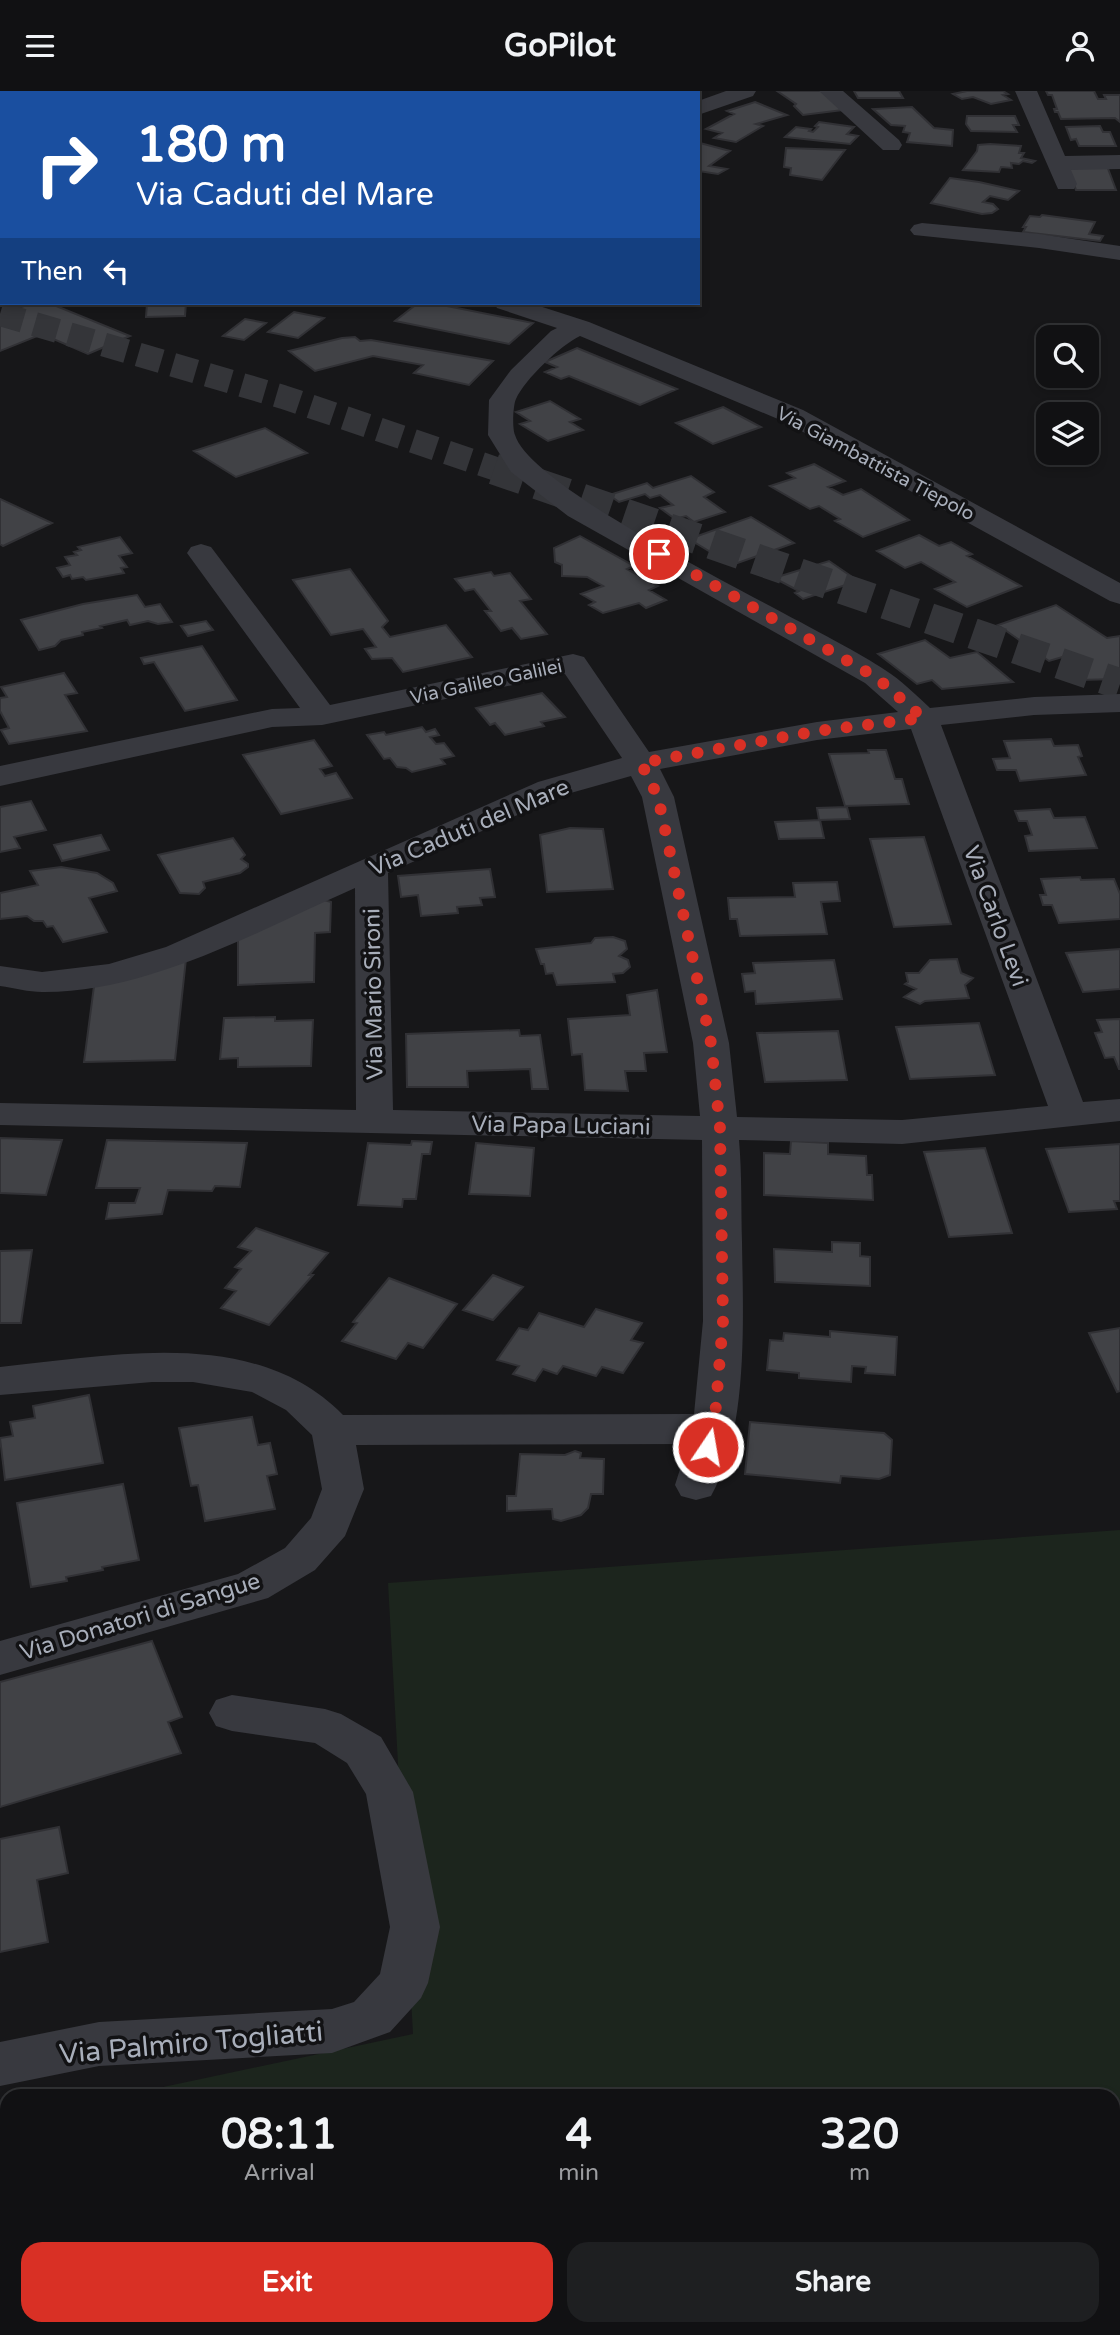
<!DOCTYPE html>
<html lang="en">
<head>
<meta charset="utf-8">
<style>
  body { margin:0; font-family:"Varela Round",sans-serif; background:#1e1f21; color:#f1f3f6; height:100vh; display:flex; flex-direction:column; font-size:26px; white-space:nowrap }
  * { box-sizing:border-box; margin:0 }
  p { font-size:23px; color:#9c9da0 }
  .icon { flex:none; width:38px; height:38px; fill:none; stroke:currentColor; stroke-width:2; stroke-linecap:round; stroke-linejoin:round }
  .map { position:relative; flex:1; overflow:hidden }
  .drawer { position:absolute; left:0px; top:1998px; width:1120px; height:247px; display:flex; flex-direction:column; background:#111113; border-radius:21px 21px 0 0; box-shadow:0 4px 10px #0003,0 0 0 2px #303133 }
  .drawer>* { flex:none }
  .guide { position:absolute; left:0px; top:0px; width:700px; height:214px; box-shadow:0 4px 10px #0003,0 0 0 2px #303133; background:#1a4fa0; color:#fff; overflow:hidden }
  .tools { position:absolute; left:1036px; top:234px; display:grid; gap:14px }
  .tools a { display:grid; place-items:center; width:63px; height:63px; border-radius:14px; background:#111113; box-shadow:0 4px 10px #0003,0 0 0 2px #303133; font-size:35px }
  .pin { position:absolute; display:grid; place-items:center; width:60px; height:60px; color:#fff; margin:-30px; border:4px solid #fff; border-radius:50%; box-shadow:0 2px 7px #0007 }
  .me { position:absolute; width:77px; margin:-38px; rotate:12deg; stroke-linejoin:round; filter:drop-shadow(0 0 5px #0008) }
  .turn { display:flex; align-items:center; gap:24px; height:147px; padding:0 21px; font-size:32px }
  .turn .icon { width:91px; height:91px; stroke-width:2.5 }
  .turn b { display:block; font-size:49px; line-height:60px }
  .then { display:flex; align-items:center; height:66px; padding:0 21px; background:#0003; gap:14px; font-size:26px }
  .eta { display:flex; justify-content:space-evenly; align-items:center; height:119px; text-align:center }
  .eta b { font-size:42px; font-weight:700; line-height:49px }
  .primary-button { display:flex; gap:14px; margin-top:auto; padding:14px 21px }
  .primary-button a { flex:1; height:80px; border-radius:21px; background:#d93025; color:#fff; font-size:28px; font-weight:700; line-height:80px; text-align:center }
  .primary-button a+a { background:#1e1f21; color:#f1f3f6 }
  header { display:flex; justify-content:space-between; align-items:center; height:91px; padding:0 21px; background:#111113; font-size:32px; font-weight:700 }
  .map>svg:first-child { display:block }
</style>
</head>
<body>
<header><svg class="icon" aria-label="menu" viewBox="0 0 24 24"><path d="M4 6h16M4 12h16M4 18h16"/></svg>GoPilot<svg class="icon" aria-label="person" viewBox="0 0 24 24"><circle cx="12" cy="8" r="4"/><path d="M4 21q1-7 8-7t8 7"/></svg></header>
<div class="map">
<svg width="1120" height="2244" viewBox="0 0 1120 2244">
  <rect width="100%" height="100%" fill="#171719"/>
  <!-- green -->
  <path fill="#1c251d" d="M1120 1439V2244H0V2031L7 2030V2238H1113V2006L121 2005 413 1943 388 1492Z"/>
  <!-- building -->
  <path fill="#414246" stroke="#313135" stroke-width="2" d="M777 0H822L843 19 803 24 794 15 796 13Z
    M854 0H899L903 7H858Z
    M967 0H1003L1008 3 1003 4 1011 9 991 13 973 6 962 8 953 3Z
    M1046 0H1094L1098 8H1106L1104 4H1120V31L1115 27 1061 28 1058 21H1055L1054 18H1057L1052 4H1048Z
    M755 11 787 24 756 33 763 35 736 51 714 47 722 42 706 38 734 23 727 20Z
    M912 16 934 37 953 39 952 55 907 51 910 42 903 41 905 35 891 34 873 18Z
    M967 25H1015L1019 34H1013L1017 41 971 40 966 33Z
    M819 31 854 36 847 43 858 45 850 53 785 46 796 36 811 38 809 40 813 41 818 36 815 35Z
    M1100 35 1103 41H1110L1116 55H1079L1076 48 1071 49 1066 36Z
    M700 52 730 60 709 75 727 78 718 83 698 80Z
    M990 53 1021 55 1019 62H1024L1021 67 1035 70 1032 72 1023 70 1019 73 1011 72 1012 77 1001 76 999 81 963 79 977 60 978 54Z
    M786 57 845 59 822 89 790 84 791 77 784 76Z
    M1068 75H1107L1116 99H1076Z
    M950 87 979 91 1019 100 1008 109 990 105 983 111 993 113 998 118 992 122 982 123 931 112Z
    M1042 124 1095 131 1089 143 1103 145 1100 150 1023 141 1026 136H1023L1030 125 1040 126Z
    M32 212H49L130 245 88 263 42 243 0 260V224Z
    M147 212H186L185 225 146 226Z
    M418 212H432L533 232 509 253 395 230Z
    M294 221 324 227 298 247 268 241Z
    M245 228 266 232 244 249 223 245Z
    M355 246 360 250 371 249 493 270 469 294 414 282 423 274 373 265 315 280 289 260 342 247Z
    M577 257 677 298 640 314 569 285 561 288 545 281 557 276 545 271Z
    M550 310 580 328 570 331 583 339 548 350 520 333 530 330 516 321Z
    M723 316 761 336 713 353 676 332Z
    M265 337 307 362 236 386 194 360Z
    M814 373 845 390 828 396 843 404 861 398 909 429 863 446 835 430 840 428 819 415 810 418 770 395 795 387 787 382Z
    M691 385 714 401 704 406 725 421 694 431 686 425 675 428 660 417 673 414 660 404 650 407 645 403 619 411 609 404 647 392 653 397Z
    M0 408 52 432 3 455 0 453Z
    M751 426 794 452 732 474 689 448Z
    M919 444 939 455 951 451 972 463 967 465 1021 495 967 516 935 498 955 491 921 471 905 477 877 460Z
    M580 445 634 475 627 478 658 495 649 499 666 509 646 517 639 512 603 522 589 514 595 511 581 503 603 495 587 486 562 485V474L555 471 554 457Z
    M120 446 132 462 119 465 127 476 121 477 124 482 86 489 83 486 72 488 70 484 63 486 57 477 70 474 65 466 77 464 74 461 81 459 78 456Z
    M829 470 858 490 803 508 795 502 799 500 774 487Z
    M350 478 388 530 382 536 390 546 446 534 472 566 403 581 392 567 372 568 365 558 376 556 363 538 331 544 293 489Z
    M491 481 494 485 510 482 531 508 520 510 547 543 521 548 512 537 501 540 485 520H491L474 498 465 500 455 488Z
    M137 504 145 516 160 513 172 531 158 533 148 530 130 534 127 529 100 535 102 537 82 541 83 544 61 549 55 555 39 559 21 529 83 513Z
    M1056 514 1107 547 1120 545V588L1078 589 1066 565 1049 570 998 534Z
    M206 530 213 539 188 545 181 535Z
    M925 549 950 567 977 561 1013 591 942 598 932 589 917 593 878 563Z
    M202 555 237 609 185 620 154 571 144 573 141 567Z
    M64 582 77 602 65 604 87 640 9 653 1 639 9 637 0 620V607L7 606 1 596Z
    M542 602 565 626 541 631 544 635 505 644 495 632 490 634 476 617Z
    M422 636 426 641 435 638 439 644 430 646 436 653 444 652 454 665 441 668 445 673 412 681 406 677 397 676 390 667 384 668 367 644 384 641 386 644Z
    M1051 648 1054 655 1078 654 1082 665 1078 666 1086 684 1020 690 1016 679H997L993 668 1010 667 1004 650Z
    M314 649 332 675 320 678 325 685 336 682 352 707 281 723 243 664Z
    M868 659H886L895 688H902L909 713 845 715 829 663 869 662Z
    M31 710 46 739 14 746 20 757 0 761V716Z
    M847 716 850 728 819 729 817 717Z
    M1050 718 1054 727 1085 726 1097 757 1029 760 1025 745 1032 744 1027 730H1019L1015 720Z
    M820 729 824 747 779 748 775 731Z
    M570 737 603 738 613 798 547 801 540 744Z
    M101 744 109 759 62 770 54 754Z
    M924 746 951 833 894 836 870 748Z
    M233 747 245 764 241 768 248 773V776L240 782 203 791 205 797 199 803 180 802 158 764Z
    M61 776 97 782 113 792 117 800 89 807 107 841 63 851 53 835 47 836 43 830H34L27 825 0 828V802L38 794 30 780Z
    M490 778 495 806 480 807 482 814 457 816 458 822 421 825 418 804 401 806 398 785Z
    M1080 786 1081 789 1114 788 1120 803V828L1059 832 1052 814H1043L1040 804H1046L1041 788Z
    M837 791 840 810 821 811 827 843 740 845 737 828H730L728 807 795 806 793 792Z
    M321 808 331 811 330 841 315 842 314 891 238 894V845Z
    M613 846 625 850 627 858 619 865 628 869 630 876 623 882 613 883 615 891 557 894 553 882 546 883 544 873H541L536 858 591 852 595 847Z
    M1120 858V898L1083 901 1066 862Z
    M186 868 175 969 84 971 94 895Z
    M957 868 961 882 973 887 965 894 969 907 925 910 920 913 904 906 916 898 905 893 908 891 906 882H919L930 869Z
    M834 869 842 908 756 913 755 900 745 901 742 883 755 882 753 872Z
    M657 899 667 961 644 962 646 980H625L628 1000 585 999 582 963 572 964 568 928 630 924 627 904Z
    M275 926V930L313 929 311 975 238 976V967L220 968 224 927Z
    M1120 928V978H1119L1114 966 1105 967 1095 942 1102 941 1097 929Z
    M979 932 995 984 910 988 896 936Z
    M519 939 520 945 540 944 548 998H532L530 978 467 980 468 996H407L406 943Z
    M838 940 847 989 765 991 757 942Z
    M0 1047 62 1049 46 1104 0 1102Z
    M107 1049 247 1052 240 1096 215 1095 212 1100 168 1099 162 1123 106 1128 109 1112H135L140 1097H96Z
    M412 1050 432 1051 430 1063H422L416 1108H403L402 1116 358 1114 368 1052 411 1054Z
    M791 1050 828 1052V1063L866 1065 867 1084H872L873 1109 764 1104V1062L790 1063Z
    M476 1052 534 1057 530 1105 469 1103Z
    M1120 1053V1110H1114L1117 1118 1069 1121 1046 1058Z
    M985 1057 1012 1142 949 1146 924 1061Z
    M256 1137 328 1162 309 1184H313L269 1234 221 1217 236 1200 225 1197 241 1178 235 1176 251 1160 238 1156Z
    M832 1151 860 1152V1165L870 1166V1195L775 1191 774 1158 832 1161Z
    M32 1159 21 1232H0V1160Z
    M493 1184 523 1196 493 1229 463 1219Z
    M389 1187 457 1213 423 1257 408 1252 396 1268 342 1250 357 1232 353 1231Z
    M596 1218 642 1232 631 1249 643 1252 623 1282 602 1276 596 1285 563 1275 557 1283 543 1278 535 1290 513 1283 519 1275 497 1269 519 1237 528 1239 539 1222 584 1236Z
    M1120 1237V1300L1117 1301 1089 1242Z
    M830 1240 897 1246 895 1284 865 1282 866 1276 852 1275 851 1291 799 1287V1282L767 1279 770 1249 783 1250 784 1242 830 1246Z
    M89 1304 103 1372 5 1389 0 1347 13 1345 10 1331 35 1327 33 1315Z
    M252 1326 258 1354 270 1352 277 1383 267 1385 275 1418 205 1430 198 1394 191 1395 179 1337Z
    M750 1331 884 1342 892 1349 890 1384 879 1388 841 1385 840 1392 745 1383Z
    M575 1360 581 1362 580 1367 604 1368 603 1403H591L588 1417 581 1424 561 1430 553 1428 552 1418 507 1420V1405H516L520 1363 565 1364Z
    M123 1393 139 1469 102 1476 103 1479 66 1486 67 1490 31 1496 17 1412Z
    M152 1550 182 1626 168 1631 181 1662 0 1716V1591Z
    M59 1736 68 1782 37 1789 48 1851 0 1861V1748Z"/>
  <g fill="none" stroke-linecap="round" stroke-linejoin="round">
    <!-- major-tunnel-far1 -->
    <path stroke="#343539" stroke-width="24" stroke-dasharray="24 12" stroke-linecap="butt" d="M0 223 283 306 499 379"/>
    <!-- major-tunnel -->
    <path stroke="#343539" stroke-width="31" stroke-dasharray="31 15" stroke-linecap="butt" d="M494 378 1120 593"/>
    <!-- minor -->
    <path fill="#38393f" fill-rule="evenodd" d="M15 0H37L13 2Z
      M144 0H166V2H144Z
      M264 0H286L263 2Z
      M398 0H420L397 2Z
      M607 0H630L632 2H609Z
      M726 0H756L753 5 698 24V10Z
      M819 0H843L899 49 902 54 899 59H883Z
      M1015 0H1037L1065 65 1120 64V78L1071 79 1077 93 1074 98H1058Z
      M0 20H2L0 35Z
      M922 132 1039 143 1120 155V169L1039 157 914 144 910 139 914 134Z
      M0 167H2L0 182Z
      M494 212H530L589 231 803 319 1120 492V513L1110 510 785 331 580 245C561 254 525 288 516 308 513 314 512 337 515 344 534 405 820 535 885 579 901 589 916 604 930 617L1034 606 1120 603V621L1034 624 941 634 1083 1011 1120 1008V1030L902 1053 739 1049C742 1083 741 1118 742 1151 743 1226 749 1339 711 1405L696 1409 681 1405 675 1394 688 1353 356 1354 364 1398 345 1445 315 1479 268 1507 0 1584V1550L238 1483 285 1457 311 1427 322 1398 312 1344 286 1319 252 1301 193 1291H152L0 1304V1276C112 1265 255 1234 343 1324L694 1323 703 1230 702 1049 0 1034V1012L356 1019 355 797C260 839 148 902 42 901 29 901 14 897 0 895V875L42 881 109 873 166 856 538 691 622 667 565 583 322 634 272 636 0 695V675L272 618 300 617 187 462 191 456 201 453 211 456 330 614 573 563 584 566 649 661 817 631 898 621 865 592 568 425 511 381 488 344 489 309 511 279 551 240 557 237 497 217ZM911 638 1048 1015 902 1029 737 1026 729 952 674 706 660 678 817 649ZM631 685 642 706 693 952 700 1025 393 1019 388 782 560 705Z
      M232 1604 325 1618 341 1623 381 1646 413 1701 440 1836 428 1892 421 1907 390 1941 332 1962 99 1975 0 1995V1951L99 1931 332 1918 354 1911 380 1883 390 1836 366 1703 347 1672 315 1652 232 1640 216 1635 209 1622 216 1609Z"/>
  </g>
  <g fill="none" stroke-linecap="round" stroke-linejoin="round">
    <!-- route -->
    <path stroke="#d93025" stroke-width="12" stroke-dasharray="0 21.6" d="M659 463 876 586 923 627 817 640 641 672 658 706 711 952 720 1037 723 1230 714 1338 708 1356"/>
  </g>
  <g text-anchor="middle" stroke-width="7" stroke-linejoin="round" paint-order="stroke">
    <!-- far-street labels -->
    <g font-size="19" fill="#a8aeba" stroke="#121214">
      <text transform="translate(876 372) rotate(28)" y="7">Via Giambattista Tiepolo</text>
      <text transform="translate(486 590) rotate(-12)" y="7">Via Galileo Galilei</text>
    </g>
    <!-- street labels -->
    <g font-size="23" fill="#a8aeba" stroke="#121214">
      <text transform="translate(469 736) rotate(-23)" y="8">Via Caduti del Mare</text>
      <text transform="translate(996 825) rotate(70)" y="8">Via Carlo Levi</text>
      <text transform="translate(373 903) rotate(-91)" y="8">Via Mario Sironi</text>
      <text transform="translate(561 1034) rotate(1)" y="8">Via Papa Luciani</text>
      <text transform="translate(140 1525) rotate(-17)" y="8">Via Donatori di Sangue</text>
    </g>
    <!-- near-street labels -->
    <g font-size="28" fill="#a8aeba" stroke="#121214">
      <text transform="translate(191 1951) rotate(-5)" y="10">Via Palmiro Togliatti</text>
    </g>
  </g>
</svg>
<div class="tools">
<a><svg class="icon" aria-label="search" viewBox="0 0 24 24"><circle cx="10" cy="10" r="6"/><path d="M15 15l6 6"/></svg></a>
<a><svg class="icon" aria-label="layers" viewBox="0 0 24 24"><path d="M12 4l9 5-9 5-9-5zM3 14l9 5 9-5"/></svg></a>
</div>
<div class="pin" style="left:659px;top:463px;background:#d93025"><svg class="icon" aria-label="arrive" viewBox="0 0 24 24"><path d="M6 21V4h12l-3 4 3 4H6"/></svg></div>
<svg class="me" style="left:708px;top:1356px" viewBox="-20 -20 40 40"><circle r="17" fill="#d93025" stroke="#fff" stroke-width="3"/><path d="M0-11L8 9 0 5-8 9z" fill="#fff"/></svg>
<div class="guide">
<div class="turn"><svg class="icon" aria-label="right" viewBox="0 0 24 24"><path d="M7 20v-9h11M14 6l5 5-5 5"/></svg><div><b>180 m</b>Via Caduti del Mare</div></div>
<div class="then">Then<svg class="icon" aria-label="left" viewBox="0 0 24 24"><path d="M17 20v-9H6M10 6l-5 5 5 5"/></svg></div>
</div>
<section class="drawer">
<div class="eta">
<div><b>08:11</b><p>Arrival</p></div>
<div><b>4</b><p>min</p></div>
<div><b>320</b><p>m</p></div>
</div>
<div class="primary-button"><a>Exit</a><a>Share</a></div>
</section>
</div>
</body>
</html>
